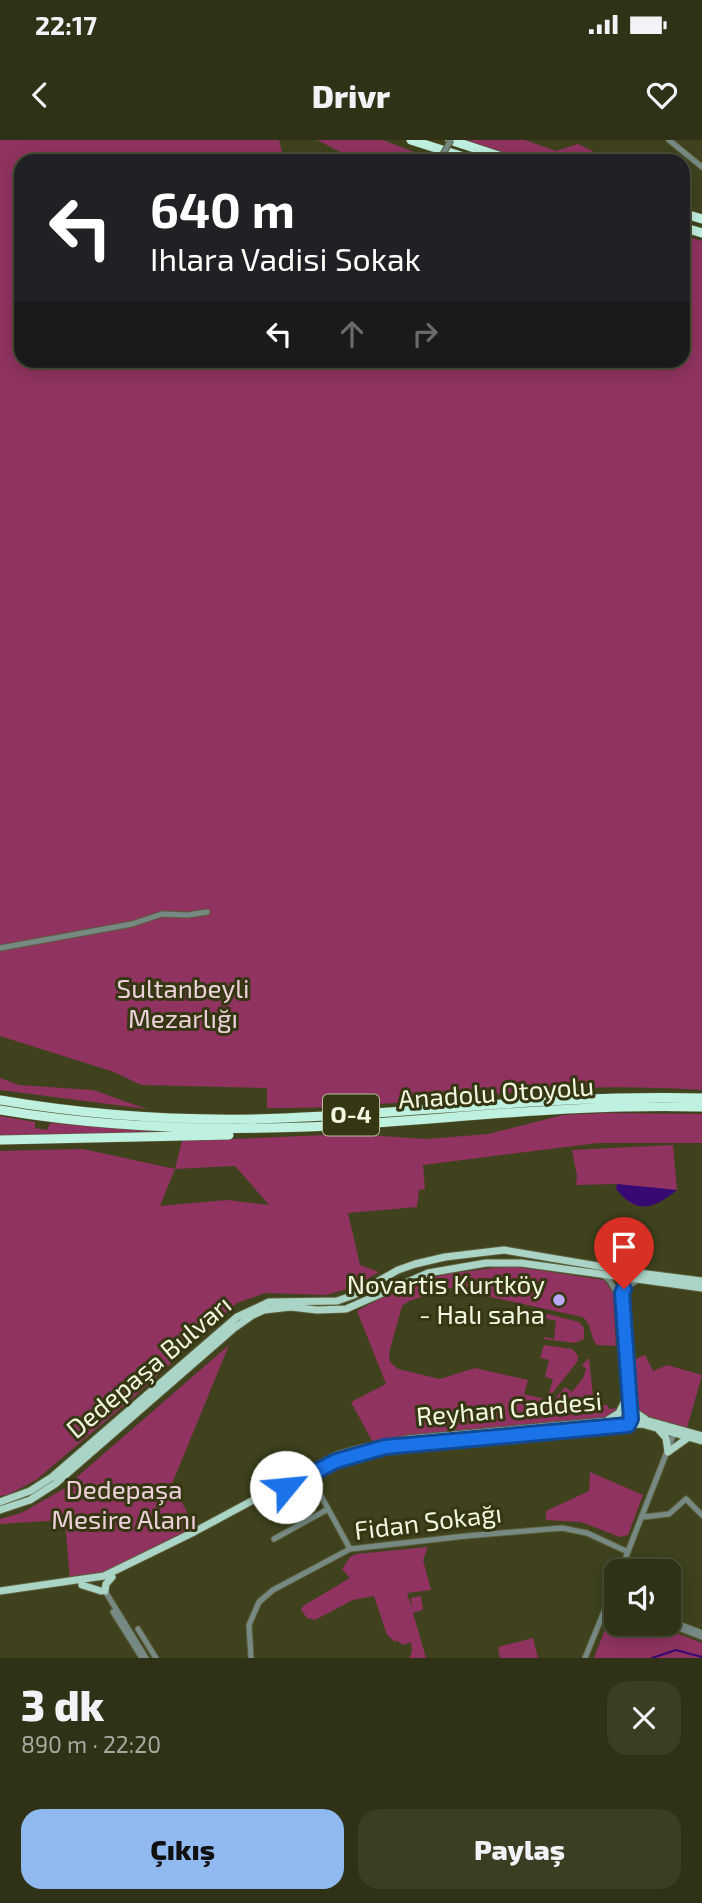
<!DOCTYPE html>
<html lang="tr">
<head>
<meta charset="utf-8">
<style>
  body { margin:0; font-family:"Exo 2",sans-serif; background:#3b3e23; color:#f1f3f6; height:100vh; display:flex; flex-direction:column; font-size:26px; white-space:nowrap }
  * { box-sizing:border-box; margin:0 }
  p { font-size:23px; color:#a7aaa1 }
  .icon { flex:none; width:38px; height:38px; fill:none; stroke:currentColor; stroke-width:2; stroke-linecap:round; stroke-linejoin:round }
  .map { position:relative; height:1518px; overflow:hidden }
  .drawer { display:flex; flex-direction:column; background:#2f3216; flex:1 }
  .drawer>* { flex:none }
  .guide { position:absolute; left:14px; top:14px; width:676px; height:214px; border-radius:21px; box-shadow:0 4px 18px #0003,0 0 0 2px #4a4d35; background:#202124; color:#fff; overflow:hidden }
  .fabs { position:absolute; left:604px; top:1419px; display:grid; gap:14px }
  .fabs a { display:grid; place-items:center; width:77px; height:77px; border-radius:14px; background:#2f3216; box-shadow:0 4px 18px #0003,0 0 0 2px #4a4d35; font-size:35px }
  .pin { position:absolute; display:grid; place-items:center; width:60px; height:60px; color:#fff; margin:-72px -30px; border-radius:50% 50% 50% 0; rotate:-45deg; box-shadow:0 0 7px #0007 }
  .pin .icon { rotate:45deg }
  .me { position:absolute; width:77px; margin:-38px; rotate:62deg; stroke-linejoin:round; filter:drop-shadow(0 0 5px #0008) }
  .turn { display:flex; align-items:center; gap:24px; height:147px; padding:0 21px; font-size:32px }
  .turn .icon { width:91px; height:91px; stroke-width:2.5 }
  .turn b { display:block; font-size:49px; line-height:60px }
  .lanes { display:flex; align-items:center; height:66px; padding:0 21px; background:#0003; justify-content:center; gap:35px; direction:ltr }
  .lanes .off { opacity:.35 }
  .round { display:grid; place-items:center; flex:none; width:74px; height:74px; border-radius:21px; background:#3b3e23 }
  .headline { display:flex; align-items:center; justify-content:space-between; height:119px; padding:0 21px }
  h1 { font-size:42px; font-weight:800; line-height:52px }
  .action { display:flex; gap:14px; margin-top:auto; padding:14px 21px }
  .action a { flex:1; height:80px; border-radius:21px; background:#90b9f0; color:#111; font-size:28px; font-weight:800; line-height:80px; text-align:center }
  .action a+a { background:#3b3e23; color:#f1f3f6 }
  .status { display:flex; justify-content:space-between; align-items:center; height:49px; padding:0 35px; background:#2f3216; direction:ltr }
  .status svg { height:19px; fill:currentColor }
  header { display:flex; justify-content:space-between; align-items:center; height:91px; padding:0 21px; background:#2f3216; font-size:32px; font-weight:800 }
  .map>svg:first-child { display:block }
</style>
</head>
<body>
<div class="status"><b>22:17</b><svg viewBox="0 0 49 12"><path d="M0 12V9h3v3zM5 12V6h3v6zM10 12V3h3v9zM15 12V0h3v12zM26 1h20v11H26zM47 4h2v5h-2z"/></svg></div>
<header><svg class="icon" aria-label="back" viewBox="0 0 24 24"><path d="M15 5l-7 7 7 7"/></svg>Drivr<svg class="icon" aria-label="heart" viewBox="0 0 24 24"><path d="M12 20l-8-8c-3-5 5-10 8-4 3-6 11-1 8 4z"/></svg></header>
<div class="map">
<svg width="702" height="1518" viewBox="0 0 702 1518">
  <rect width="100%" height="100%" fill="#3f421d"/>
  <!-- green -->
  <path fill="#903361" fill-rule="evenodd" d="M0 0H279L284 21H21V220H682L683 95 702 101V950C649 947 596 946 543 950 451 957 359 969 267 968V948L141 945 114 932 0 896Z
    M317 0H383L434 20 358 21Z
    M463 0H525L556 11 578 4 613 21H532Z
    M0 938 19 945 93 950 147 969 0 950Z
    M605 973 702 974V1003H598L423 1025 425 1049 419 1050 417 1067 348 1073 360 1125 379 1132 354 1147 326 1155 265 1153 237 1163 135 1256 36 1340 8 1355 0 1356V1011L83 1009 175 1029 182 1001 351 994 427 999 488 994 563 975ZM235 1026 269 1065 227 1060 160 1066 175 1029Z
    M0 976 35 982V988L47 990 50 983 171 993 0 997Z
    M673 1005 677 1050C652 1067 638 1076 616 1049L617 1044 576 1045 577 1036 572 1010Z
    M511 1126 604 1140 613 1153 616 1206 597 1205C589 1196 593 1184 582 1177L450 1148 409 1161 402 1166 389 1213 390 1222 398 1229 440 1239 475 1228 528 1240 524 1254 553 1261 565 1247 572 1252 583 1238 586 1229 582 1225 589 1218 594 1265H607L609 1269 619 1268 609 1278 407 1296 372 1301 351 1262 386 1244 357 1171 405 1145 446 1134Z
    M531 1170 579 1182 584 1188V1199L575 1203 544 1199V1197L554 1199 556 1181 530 1174Z
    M229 1205 172 1344 195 1387 107 1432 70 1441 65 1380 0 1384V1379L21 1373 62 1350Z
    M544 1205 572 1209 578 1216 577 1222 551 1255 549 1253 553 1239 545 1237 549 1220 540 1218Z
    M645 1215 653 1231 667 1225 702 1235 687 1288 641 1274 632 1264 630 1242 637 1238 629 1222Z
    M590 1332 643 1355 628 1395 620 1397 581 1382 546 1380V1371L589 1351Z
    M428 1407 423 1420 431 1450 407 1453 412 1468 411 1458 421 1456 423 1470 413 1473 426 1518H409L412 1512 411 1502 403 1505 398 1501 395 1502 387 1495 374 1456 353 1460 315 1480 307 1478 301 1470 303 1466 350 1438 342 1429 350 1417 356 1414Z
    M616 1471V1484H653L702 1503V1518H594L612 1472Z
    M533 1498 538 1518H500L498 1507Z"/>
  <!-- water -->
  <path fill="#360973" d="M617 1044 677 1050C654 1069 637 1075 616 1049Z"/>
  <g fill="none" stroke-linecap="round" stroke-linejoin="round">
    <!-- stream -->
    <path stroke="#360973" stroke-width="2" d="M652 1518 676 1510 702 1517"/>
    <!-- minor casing -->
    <g stroke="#5c5f3c" stroke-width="7">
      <path id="minor" d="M669 0 702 27
        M0 808 132 784 162 774 188 775 207 772
        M602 1134 609 1140 617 1153 625 1261
        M630 1261 622 1153 626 1147 638 1140
        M308 1332 350 1409
        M289 1368 319 1352
        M643 1377 669 1374 686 1359 702 1375
        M274 1399 328 1369
        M620 1432 675 1291
        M105 1451 146 1518
        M113 1472 142 1518
        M668 1480 702 1493
        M668 1484 702 1497
        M138 1489 156 1518
        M251 1518 249 1485 259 1462 273 1450 350 1409 466 1396 562 1388 587 1393 628 1412
        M585 1518 616 1442"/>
    </g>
    <!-- major casing -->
    <g stroke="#5c5f3c" stroke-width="9">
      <path id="major" d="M630 1261 636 1273 645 1279
        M608 1280 619 1273 625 1261
        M621 1285 642 1284 702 1301
        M658 1289 666 1298 668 1312
        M401 1305 599 1287
        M668 1312 689 1297
        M303 1338 336 1321 372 1310
        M0 1362 30 1351 52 1337 237 1177 269 1162 337 1161 354 1155 398 1130 415 1124 445 1117 504 1110 639 1133 702 1141
        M0 1370 30 1360 55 1344 233 1189 253 1175 264 1170 291 1167 317 1170 346 1169 428 1133 486 1123H521L702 1148
        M82 1445 101 1451
        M0 1451 104 1436 194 1392 337 1315 358 1309 409 1299 631 1279 649 1281 702 1296
        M105 1451 106 1444 112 1437"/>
    </g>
    <!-- highway casing -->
    <g stroke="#5c5f3c" stroke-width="10">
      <path id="highway" d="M411 0 476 21
        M450 0 514 21
        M682 73 702 79
        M682 87 702 93
        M0 960C94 976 189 982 285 978 424 973 562 954 702 958
        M0 970C101 987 204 991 306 987 438 981 569 963 702 967
        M0 1000 229 995"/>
    </g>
    <!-- minor -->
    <use href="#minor" stroke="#768a83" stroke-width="5"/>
    <!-- major -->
    <use href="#major" stroke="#aad4c6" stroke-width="7"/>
    <!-- highway -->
    <use href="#highway" stroke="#bff1e1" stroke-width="9"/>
    <!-- minor-bridge casing -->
    <g stroke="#5c5f3c" stroke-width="7" stroke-linecap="butt">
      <path id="minor-bridge" d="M439 21 451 0"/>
    </g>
    <!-- minor-bridge -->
    <use href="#minor-bridge" stroke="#768a83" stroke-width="5"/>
  </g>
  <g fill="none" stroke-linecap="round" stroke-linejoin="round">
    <!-- route casing -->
    <g stroke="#114b97" stroke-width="18">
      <path id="route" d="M286 1347 336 1321 385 1307 628 1285 631 1279 622 1153 624 1149"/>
    </g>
    <!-- route -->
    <use href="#route" stroke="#1a73e8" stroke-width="12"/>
  </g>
  <!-- markers -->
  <circle fill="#baaaf7" stroke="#353712" stroke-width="2.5" cx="559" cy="1160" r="7"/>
  <g text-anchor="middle" stroke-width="6" stroke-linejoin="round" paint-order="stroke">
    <!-- shield labels -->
    <rect fill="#353712" stroke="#babda2" stroke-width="2" x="323" y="954.5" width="56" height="41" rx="5"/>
    <g font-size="24" font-weight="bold" fill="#f3f6e0">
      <text x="351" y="983">O-4</text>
    </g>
    <!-- park labels -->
    <g font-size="26" fill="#eed0db" stroke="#353712">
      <text x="183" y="858">Sultanbeyli<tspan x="183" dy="30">Mezarlığı</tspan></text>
      <text x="124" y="1359">Dedepaşa<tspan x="124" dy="30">Mesire Alanı</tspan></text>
    </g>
    <!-- street labels -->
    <g font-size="26" fill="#f3f6e0" stroke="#353712">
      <text transform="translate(496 953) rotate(-4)" y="9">Anadolu Otoyolu</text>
      <text transform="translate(149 1227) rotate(-40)" y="9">Dedepaşa Bulvarı</text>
      <text transform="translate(509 1269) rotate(-5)" y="9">Reyhan Caddesi</text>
      <text transform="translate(428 1382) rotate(-7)" y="9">Fidan Sokağı</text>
    </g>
    <!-- poi labels -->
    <g font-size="26" fill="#f3f6e0" stroke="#353712" text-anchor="end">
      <text x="545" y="1154">Novartis Kurtköy<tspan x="545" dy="30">- Halı saha</tspan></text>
    </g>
  </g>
</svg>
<div class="fabs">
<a><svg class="icon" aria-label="sound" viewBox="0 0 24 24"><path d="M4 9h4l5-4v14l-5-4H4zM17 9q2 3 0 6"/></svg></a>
</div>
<div class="pin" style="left:624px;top:1149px;background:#d93025"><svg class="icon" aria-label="arrive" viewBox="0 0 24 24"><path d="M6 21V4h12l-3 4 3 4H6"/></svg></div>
<svg class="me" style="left:286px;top:1347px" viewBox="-20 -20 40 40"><circle r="19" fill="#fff"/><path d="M0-13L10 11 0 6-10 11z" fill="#1a73e8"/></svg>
<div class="guide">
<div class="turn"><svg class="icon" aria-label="left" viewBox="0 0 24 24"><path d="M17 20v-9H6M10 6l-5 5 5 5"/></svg><div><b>640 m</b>Ihlara Vadisi Sokak</div></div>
<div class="lanes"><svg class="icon" aria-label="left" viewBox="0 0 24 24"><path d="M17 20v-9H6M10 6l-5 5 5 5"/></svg><svg class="icon off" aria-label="ahead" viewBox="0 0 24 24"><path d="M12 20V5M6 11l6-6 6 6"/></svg><svg class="icon off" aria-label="right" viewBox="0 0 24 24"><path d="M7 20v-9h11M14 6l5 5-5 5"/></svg></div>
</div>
</div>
<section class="drawer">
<div class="headline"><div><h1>3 dk</h1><p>890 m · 22:20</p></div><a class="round"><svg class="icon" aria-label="close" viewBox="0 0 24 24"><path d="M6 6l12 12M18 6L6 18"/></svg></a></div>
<div class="action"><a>Çıkış</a><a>Paylaş</a></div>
</section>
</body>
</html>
